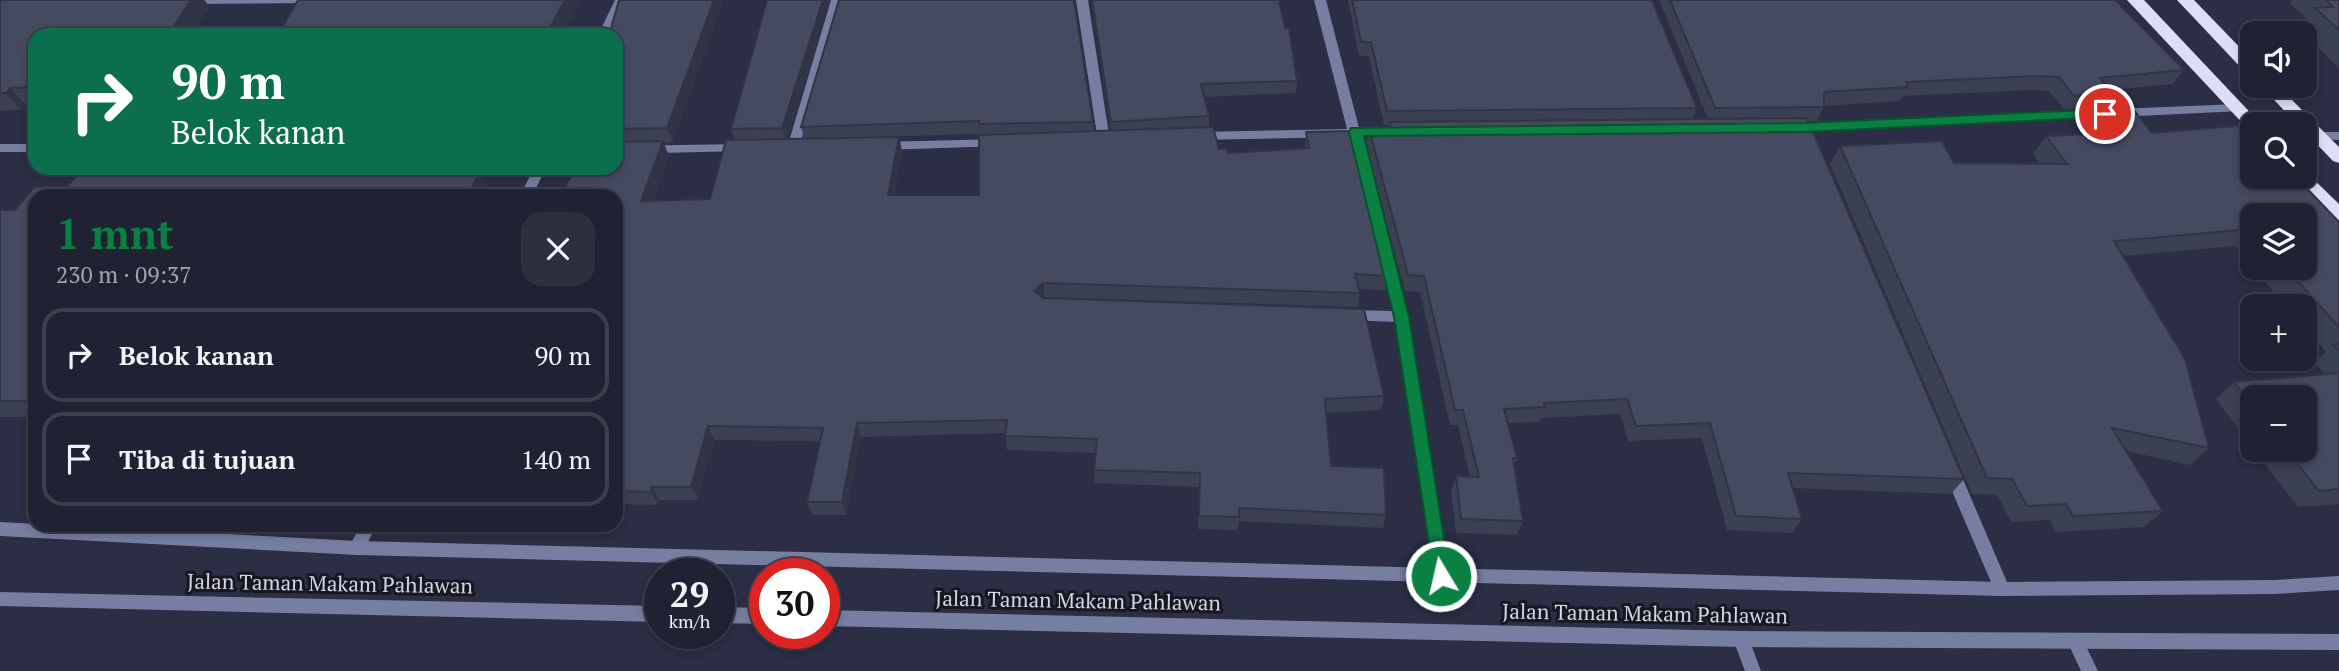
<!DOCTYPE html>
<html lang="id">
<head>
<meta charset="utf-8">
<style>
  body { margin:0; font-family:"PT Serif",serif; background:#2d2f3f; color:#f1f3f6; height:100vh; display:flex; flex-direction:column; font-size:26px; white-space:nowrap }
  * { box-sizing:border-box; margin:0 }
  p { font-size:23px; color:#a2a4ac }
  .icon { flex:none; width:38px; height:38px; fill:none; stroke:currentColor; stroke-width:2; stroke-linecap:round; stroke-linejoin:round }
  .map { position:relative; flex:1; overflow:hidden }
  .sheet { position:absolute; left:28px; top:189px; width:595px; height:343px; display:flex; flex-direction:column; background:#202233; border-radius:21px; box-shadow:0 4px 10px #0003,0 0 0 2px #3d3f4e }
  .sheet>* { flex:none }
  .hud { position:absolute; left:28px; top:28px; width:595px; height:147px; border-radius:21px; box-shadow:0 4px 10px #0003,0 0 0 2px #3d3f4e; background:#0b6e4f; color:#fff; overflow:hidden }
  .fabs { position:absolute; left:2240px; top:21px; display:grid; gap:14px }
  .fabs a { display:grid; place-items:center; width:77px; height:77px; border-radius:14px; background:#202233; box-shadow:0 4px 10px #0003,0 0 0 2px #3d3f4e; font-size:35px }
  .speed { position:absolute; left:644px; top:558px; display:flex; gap:14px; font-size:35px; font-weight:700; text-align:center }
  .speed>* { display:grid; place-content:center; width:91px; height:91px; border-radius:50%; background:#202233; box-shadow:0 4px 10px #0003,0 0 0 2px #3d3f4e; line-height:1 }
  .speed small { font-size:18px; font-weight:400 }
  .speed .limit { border:10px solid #d22; background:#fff; color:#111 }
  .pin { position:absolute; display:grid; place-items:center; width:60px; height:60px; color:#fff; margin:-30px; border:4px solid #fff; border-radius:50%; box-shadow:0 2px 7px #0007 }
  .me { position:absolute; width:77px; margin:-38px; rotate:351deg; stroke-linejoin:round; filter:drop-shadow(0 0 5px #0008) }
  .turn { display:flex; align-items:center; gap:24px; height:147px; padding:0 28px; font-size:32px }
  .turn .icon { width:91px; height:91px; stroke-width:2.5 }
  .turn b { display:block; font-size:49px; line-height:60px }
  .round { display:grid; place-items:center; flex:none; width:74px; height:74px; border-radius:21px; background:#2d2f3f }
  .headline { display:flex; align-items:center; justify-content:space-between; height:119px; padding:0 28px }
  h1 { font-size:42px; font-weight:700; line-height:52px; color:#0b8043 }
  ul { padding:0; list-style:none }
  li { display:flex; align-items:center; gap:21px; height:94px; margin:0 14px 10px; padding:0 14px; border:4px solid #3d3f4e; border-radius:21px }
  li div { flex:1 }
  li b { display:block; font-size:26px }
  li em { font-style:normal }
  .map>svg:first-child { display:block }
</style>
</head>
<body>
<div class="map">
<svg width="2339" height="671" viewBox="0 0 2339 671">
  <rect width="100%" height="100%" fill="#2b2e44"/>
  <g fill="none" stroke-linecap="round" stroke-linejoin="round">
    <!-- service -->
    <path fill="#787ea1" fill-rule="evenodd" d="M2075 633 2081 636 2098 671H2081L2067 641 2069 636Z"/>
    <!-- minor -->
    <path fill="#787ea1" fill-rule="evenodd" d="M182 0H323L317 3 187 4 183 3Z
      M615 0H627L610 35H598Z
      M831 0H843L799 148 793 152 787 148Z
      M1076 0H1088L1110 141 1104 145 1098 141Z
      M1314 0H1326L1359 128H1386L1392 132 1386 136 1361 137 1409 317 1449 576 1447 581 1441 583 1435 581 1433 576 1396 322 1347 320 1340 315 1347 310 1394 311 1349 137 1197 140 1191 136 1197 132 1347 129Z
      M2238 104 2242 105 2244 108 2242 111 2117 117 2111 113 2117 109Z
      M2096 110 2100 111 2102 114 2100 117 1795 132 1789 128 1795 124Z
      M2319 132H2339V140L2315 139 2313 136Z
      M998 139 1004 143 1002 146 882 150 876 146 882 142Z
      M0 144H35V152H0Z
      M742 144 746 145 748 148 746 151 616 154V146Z
      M534 168H546L532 196H520Z
      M1951 464 1956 465 1959 470 2010 589 2008 594 2002 596 1996 594 1994 589 1943 470 1946 465Z
      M360 525H376L363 553 357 555 351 553 349 548Z
      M1741 631 1747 634 1761 671H1745L1733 639 1735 634Z"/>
    <!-- tertiary -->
    <path fill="#787ea1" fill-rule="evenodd" d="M0 522 357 541 2002 582 2275 580 2339 576V590L2275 594 2002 596 357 555 0 536Z
      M0 592 660 606V622L0 606Z
      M719 607 765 608V624L719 623Z
      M824 610 1741 631 2339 634V650L1741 647 824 626Z"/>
    <!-- trunk -->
    <path fill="#dbdef4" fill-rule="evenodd" d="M2127 0H2144L2261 124H2252V129L2247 128Z
      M2177 0H2194L2252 60V74L2246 73Z
      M2261 86H2278L2339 147V163L2333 161 2305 132V124H2297Z
      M2305 171 2339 204V221L2333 220 2297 181 2294 177H2305Z"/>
  </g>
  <!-- wall -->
  <path fill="#3c4053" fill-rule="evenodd" d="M0 0H204L210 7 35 35V105H26L21 110 0 111Z
    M619 0 673 142 663 143 669 156 653 201 710 199 735 140 731 129 767 0H830L787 139 804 138 801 127 839 0 1093 122 1094 131H1111L1091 0H1279L1297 81 1296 93 1204 97 1209 116V127L1219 149 1228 153 1305 148 1306 132 1389 276 1386 290 1359 289 1360 293 1358 307 1045 297 1044 298 1384 396 1381 410 1326 413 1331 466 1386 515 1383 528 1238 521V530L1198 529 1199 487 1095 483 1094 470 1096 453 1007 450 1005 433 861 437 846 515H812L807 502 820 441 714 440 698 500H660L658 505 616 504V196L587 173 616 168V35ZM981 134 979 195H894L902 151 899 137H871Z
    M1348 0H1652L1697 108 1692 120 1708 119 1659 0H2115L2184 70 2173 84 2110 90 2113 94 2106 103 2152 133 2339 222V504L2298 507 2254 450H2305L2252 397V447L2216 399 2234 382 2325 374 2314 362 2326 352 2305 327V306H2286L2253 268H2305L2252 215V267L2235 246 2124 256 2209 448 2190 465 2126 451 2163 511 2144 527 2056 532 2050 520 2011 522 1997 495 1972 494 1830 164 1840 146 1954 163 2040 164 2033 154 2046 136 2083 134 2074 122 2084 108 2064 109 2049 91 2032 90 1903 96 1900 101 1824 106 1817 121H1809L1964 479 1951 494 1793 488 1802 519 1792 533 1727 530 1702 438 1628 441 1620 414 1541 418 1539 422 1508 423 1517 458 1514 465 1523 521 1517 535 1456 533 1451 491 1456 476 1470 477 1458 425H1450L1420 292 1405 291 1366 145 1369 129H1389V125H1384L1369 56H1359Z
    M2292 0H2339V68L2305 35V33H2303L2298 28 2306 18 2290 3Z
    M82 168H226V169L296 170 297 168H414L413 171 480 172 490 189 486 196H35V417H0V210H15L34 187 68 186Z
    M35 439V461L25 453Z"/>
  <!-- shaded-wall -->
  <path fill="#313444" d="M191 0H204L210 7 191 35H168Z
    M565 0H581L563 35H546Z
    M714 0H724L673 142 667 128Z
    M823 0H830L786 140 782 128Z
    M10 88 26 105 21 110 6 93Z
    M899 137 902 151 892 210 888 195Z
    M663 141 669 156 647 216 641 201Z
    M393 168H414L403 187 392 170Z
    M480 172 490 189 486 196H467Z
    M1043 283 1045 297 1035 305 1034 291Z
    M857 423 861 437 846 515 842 502Z
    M708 426 714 440 698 500 691 487Z
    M652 487 660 500 658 505 651 492Z"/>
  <!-- building -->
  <path fill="#464a61" stroke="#313444" stroke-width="2" d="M0 0H191L168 35H35V87L10 88 6 93H0Z
    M298 0H565L546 35H278Z
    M619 0H714L667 128 616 129V35H609Z
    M767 0H823L782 128 731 129Z
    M839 0H1074L1093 122 979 124V121L801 127Z
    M1092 0H1279L1285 28H1289L1297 81 1201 84 1209 116 1111 122Z
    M1352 0H1652L1697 108 1387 111 1371 42H1361Z
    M1670 0H2115L2184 70 2100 78 2113 94 2074 96 2059 77 2041 76 1906 82 1908 87 1824 92V107L1715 108Z
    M2326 0H2339V30L2315 8 2333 7Z
    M2127 102 2152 133 2247 125 2252 131V177H2296L2339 222V327L2286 268H2305V215H2252V229L2114 241 2185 359 2209 448 2112 428 2163 511 2073 516 2066 504 2027 506 2012 479 1987 478 1840 146 1942 141 1954 163 2067 164 2046 136 2110 133 2087 104Z
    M1807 118 1964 479 1788 473 1802 519 1736 516 1710 423 1636 426 1627 399 1544 403 1545 407 1504 409 1517 458H1513L1523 521 1461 519 1456 476 1479 477 1463 410H1455L1424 276 1408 275 1369 129H1391L1390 122Z
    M1213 127 1219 149H1227L1228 153 1309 148 1306 132 1351 131 1389 276 1355 274 1360 293 1043 283 1034 291 1043 298 1364 309 1384 396 1325 399 1331 466 1384 468 1386 515 1239 508V517L1199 516 1200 473 1094 470 1097 439 1005 436 1007 420 857 423 842 502H807L823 428 708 426 691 487H652L651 492 616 491V196H561L573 172 587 173V168H616V142L663 141 641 201 710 199 726 140 899 137 888 195H979V135Z
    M82 168H201L296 170 297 168H393L392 170 480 172 467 196H35V401H0V210H15L34 187 68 186Z
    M2339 344V351L2333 345Z
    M2339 373V489L2319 491 2287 450H2305V397H2252V405L2234 382Z
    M35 439V453H25Z"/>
  <!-- route -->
  <path fill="#0b8043" stroke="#07532c" stroke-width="2" d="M2105 109 2110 111V117L1805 132 1364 136 1409 317 1450 576 1448 582 1441 585 1435 582 1394 317 1349 132 1351 128 1805 123Z"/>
  <g text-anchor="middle" stroke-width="6" stroke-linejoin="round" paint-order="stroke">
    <!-- street labels -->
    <g font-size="21" fill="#d3d5e4" stroke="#161721">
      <text transform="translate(330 584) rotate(1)" y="7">Jalan Taman Makam Pahlawan</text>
      <text transform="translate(1078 601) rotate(1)" y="7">Jalan Taman Makam Pahlawan</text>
      <text transform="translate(1645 614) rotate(1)" y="7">Jalan Taman Makam Pahlawan</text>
    </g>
  </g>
</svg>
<div class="fabs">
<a><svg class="icon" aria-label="sound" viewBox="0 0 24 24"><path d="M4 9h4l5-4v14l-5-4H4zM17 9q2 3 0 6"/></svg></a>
<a><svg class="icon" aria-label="search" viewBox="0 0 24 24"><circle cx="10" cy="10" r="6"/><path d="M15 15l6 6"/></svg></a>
<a><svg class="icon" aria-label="layers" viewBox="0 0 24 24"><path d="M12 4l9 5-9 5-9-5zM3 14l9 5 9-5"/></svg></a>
<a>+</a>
<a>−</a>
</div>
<div class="speed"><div>29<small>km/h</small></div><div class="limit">30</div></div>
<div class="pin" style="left:2105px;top:114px;background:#d93025"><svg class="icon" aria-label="arrive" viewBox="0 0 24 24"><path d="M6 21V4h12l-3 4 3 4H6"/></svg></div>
<svg class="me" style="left:1441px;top:576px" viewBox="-20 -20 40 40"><circle r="17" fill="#0b8043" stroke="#fff" stroke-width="3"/><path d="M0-11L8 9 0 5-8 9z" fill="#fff"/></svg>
<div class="hud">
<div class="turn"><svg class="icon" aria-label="right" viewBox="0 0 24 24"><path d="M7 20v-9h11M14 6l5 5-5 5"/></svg><div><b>90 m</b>Belok kanan</div></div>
</div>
<section class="sheet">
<div class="headline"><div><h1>1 mnt</h1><p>230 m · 09:37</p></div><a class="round"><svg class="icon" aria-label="close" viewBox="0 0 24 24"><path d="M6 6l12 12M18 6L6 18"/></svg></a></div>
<ul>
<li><svg class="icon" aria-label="right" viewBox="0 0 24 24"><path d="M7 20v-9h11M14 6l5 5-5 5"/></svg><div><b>Belok kanan</b></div><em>90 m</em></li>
<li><svg class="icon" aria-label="arrive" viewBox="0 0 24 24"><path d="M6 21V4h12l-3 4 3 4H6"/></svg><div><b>Tiba di tujuan</b></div><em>140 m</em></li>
</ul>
</section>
</div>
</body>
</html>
